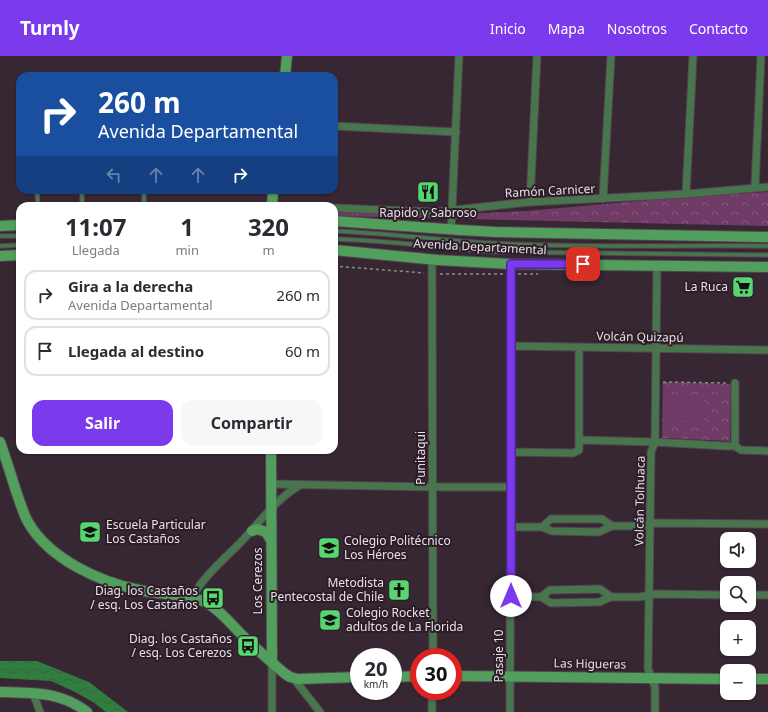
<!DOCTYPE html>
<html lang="es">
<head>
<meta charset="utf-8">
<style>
  body { margin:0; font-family:"Noto Sans",sans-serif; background:#f7f7f7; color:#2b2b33; height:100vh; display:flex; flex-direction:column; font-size:15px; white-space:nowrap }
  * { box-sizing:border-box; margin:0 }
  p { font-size:13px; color:#7c7c81 }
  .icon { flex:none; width:22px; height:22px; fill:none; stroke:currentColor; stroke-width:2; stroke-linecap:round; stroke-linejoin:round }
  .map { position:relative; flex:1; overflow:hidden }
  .sheet { position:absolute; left:16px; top:146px; width:322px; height:252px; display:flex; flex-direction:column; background:#fff; border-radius:12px; box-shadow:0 1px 3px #0004 }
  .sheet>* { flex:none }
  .top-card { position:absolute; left:16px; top:16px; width:322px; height:122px; border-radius:12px; box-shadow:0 1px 3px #0004; background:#1a4fa0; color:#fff; overflow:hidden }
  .tools { position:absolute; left:720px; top:476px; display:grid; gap:8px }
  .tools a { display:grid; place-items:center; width:36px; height:36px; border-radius:8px; background:#fff; box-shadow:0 1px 3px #0004; font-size:20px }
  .speed { position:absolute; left:350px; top:592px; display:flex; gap:8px; font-size:20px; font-weight:700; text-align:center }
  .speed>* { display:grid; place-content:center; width:52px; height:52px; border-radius:50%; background:#fff; box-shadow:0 1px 3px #0004; line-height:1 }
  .speed small { font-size:10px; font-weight:400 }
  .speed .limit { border:6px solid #d22; background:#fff; color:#111 }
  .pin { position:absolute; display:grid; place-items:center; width:34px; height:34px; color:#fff; margin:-17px; border-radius:8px; box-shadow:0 2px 6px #0006 }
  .me { position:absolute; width:44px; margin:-22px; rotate:0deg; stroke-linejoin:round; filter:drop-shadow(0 0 3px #0008) }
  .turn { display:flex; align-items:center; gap:14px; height:84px; padding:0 16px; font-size:18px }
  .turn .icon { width:52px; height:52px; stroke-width:2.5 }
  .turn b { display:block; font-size:28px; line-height:34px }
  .lanes { display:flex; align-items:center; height:38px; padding:0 16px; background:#0003; justify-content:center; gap:20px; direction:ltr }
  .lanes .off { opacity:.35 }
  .eta { display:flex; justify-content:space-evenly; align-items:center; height:68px; text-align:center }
  .eta b { font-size:24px; font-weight:700; line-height:28px }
  .button { display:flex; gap:8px; margin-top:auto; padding:8px 16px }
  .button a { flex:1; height:46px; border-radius:12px; background:#7c3aed; color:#fff; font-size:16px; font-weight:700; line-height:46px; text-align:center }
  .button a+a { background:#f7f7f7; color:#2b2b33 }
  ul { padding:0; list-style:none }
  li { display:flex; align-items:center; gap:12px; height:50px; margin:0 8px 6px; padding:0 8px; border:2px solid #e1e1e2; border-radius:12px }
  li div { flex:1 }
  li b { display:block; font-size:15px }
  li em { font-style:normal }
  header { display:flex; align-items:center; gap:24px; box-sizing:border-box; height:56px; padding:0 20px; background:#7c3aed; color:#fff }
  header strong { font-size:19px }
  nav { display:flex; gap:22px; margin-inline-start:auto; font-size:14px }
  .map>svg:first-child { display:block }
</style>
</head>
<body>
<header>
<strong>Turnly</strong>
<nav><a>Inicio</a><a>Mapa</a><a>Nosotros</a><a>Contacto</a></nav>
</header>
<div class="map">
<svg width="768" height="656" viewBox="0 0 768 656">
  <defs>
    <pattern id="park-crowns" width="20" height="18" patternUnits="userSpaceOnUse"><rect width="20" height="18" fill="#6f3b66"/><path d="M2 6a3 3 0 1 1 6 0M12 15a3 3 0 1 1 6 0" fill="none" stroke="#84577c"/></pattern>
    <pattern id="water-waves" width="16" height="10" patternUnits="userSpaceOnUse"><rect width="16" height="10" fill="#317c3f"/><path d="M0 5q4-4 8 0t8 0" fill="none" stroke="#3a6242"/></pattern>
  </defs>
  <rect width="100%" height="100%" fill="#362733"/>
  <!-- park -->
  <path fill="url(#park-crowns)" d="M768 136V170L334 160V151L459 158 527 155 693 140Z
    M663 326 731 328 730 385 662 382Z"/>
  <!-- pitch -->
  <path fill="#6f3b66" d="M665 343H704V365H665Z"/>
  <!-- water -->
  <path fill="url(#water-waves)" d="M0 605H37L89 626 128 656H106L93 646 73 635 51 625 0 622Z"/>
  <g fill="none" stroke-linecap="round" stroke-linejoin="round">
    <!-- lane casing -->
    <g stroke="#534450" stroke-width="5.5">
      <path id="lane" d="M37 134 38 150
        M82 134V150
        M144 134V150
        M334 175C386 177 437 184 488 187 581 192 675 189 768 190
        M0 180H20
        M334 183C389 184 444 193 499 196L768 199
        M0 190 20 189"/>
    </g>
    <!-- street casing -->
    <g stroke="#534450" stroke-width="9">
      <path id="street" d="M334 70 456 76
        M755 131 761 0
        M686 138 693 0
        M603 143 611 0
        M530 146 537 0
        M334 152 435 156 530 146 686 138 768 131
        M451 174 459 0
        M432 203 433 601
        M511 290 768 294
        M579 384 655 386 726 390H735L741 394 768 395
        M735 390V327
        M511 396 573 397 579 394V291
        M271 428 432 431H511
        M511 471H542L551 463H602L612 470H643L655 467 768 468
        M542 471 552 475 599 476 612 470
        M749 539H768
        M511 540 541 541 550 534 600 533 611 541
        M541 541 551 547 599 546 611 541H639L656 538 727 539
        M192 542C201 523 225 502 240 487 259 467 276 443 300 429
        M272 607V656
        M294 623 320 656
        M33 637 40 656
        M432 656V635
        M510 656 511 208
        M655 656V631L648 613 651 396 655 386 657 209"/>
    </g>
    <!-- secondary casing -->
    <g stroke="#534450" stroke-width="12">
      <path id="secondary" d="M285 20 287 0
        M272 150 273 134
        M334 165 460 174 497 176 768 181
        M0 170 20 169
        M334 194 438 204 511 208 768 211
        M0 200 20 199
        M0 386C6 403 11 419 16 435 20 446 23 457 28 466 49 503 100 526 139 534 161 539 185 537 205 546 219 553 230 567 241 578 255 592 269 604 284 617L290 621 298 623 359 621
        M271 394 272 607
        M252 475 257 473 266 476 271 484
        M453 620 727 623
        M393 621 419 620
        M749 623H768
        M0 636C33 637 60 635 87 656"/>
    </g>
    <!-- path -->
    <path stroke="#938690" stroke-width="1.5" stroke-dasharray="3 3" stroke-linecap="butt" d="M334 210 424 217
      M440 218H504
      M518 218H538
      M663 326 728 327"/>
    <!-- lane -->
    <use href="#lane" stroke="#48754d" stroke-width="3.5"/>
    <!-- street -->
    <use href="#street" stroke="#48754d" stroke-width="7"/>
    <!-- secondary -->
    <use href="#secondary" stroke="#529e5d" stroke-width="10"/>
  </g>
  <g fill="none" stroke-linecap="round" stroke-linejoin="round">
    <!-- route casing -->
    <g stroke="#51269a" stroke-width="10">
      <path id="route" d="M511 540V208H583"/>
    </g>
    <!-- route -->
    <use href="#route" stroke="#7c3aed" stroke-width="7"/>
  </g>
  <!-- icons -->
  <defs>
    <g id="restaurant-square" transform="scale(1.15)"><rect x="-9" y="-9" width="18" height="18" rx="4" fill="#58d56f" stroke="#2c1e29"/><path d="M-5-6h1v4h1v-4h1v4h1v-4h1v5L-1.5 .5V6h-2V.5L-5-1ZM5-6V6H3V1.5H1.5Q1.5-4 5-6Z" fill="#111"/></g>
    <g id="supermarket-square" transform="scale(1.15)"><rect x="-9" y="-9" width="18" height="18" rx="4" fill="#58d56f" stroke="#2c1e29"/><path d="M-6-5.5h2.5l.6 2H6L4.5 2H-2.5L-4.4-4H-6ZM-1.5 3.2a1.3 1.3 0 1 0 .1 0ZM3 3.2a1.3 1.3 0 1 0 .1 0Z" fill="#111"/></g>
    <g id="school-square" transform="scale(1.15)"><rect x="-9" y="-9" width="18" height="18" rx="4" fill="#58d56f" stroke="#2c1e29"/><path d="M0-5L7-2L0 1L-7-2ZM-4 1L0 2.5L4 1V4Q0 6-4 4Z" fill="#111"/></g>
    <g id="church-square" transform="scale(1.15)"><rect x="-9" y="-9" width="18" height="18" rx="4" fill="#58d56f" stroke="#2c1e29"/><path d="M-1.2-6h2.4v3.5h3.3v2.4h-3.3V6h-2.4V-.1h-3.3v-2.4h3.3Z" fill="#111"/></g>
    <g id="bus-square" transform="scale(1.15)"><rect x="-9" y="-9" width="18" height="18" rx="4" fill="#58d56f" stroke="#2c1e29"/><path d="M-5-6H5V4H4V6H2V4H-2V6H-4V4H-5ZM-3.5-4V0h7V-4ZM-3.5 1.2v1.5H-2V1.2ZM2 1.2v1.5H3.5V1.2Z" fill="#111"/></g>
  </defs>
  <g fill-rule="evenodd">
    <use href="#restaurant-square" x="428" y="136"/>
    <use href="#supermarket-square" x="743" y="231"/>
    <use href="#school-square" x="90" y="476"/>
    <use href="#school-square" x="329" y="492"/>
    <use href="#church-square" x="399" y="534"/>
    <use href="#bus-square" x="213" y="542"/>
    <use href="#school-square" x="330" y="564"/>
    <use href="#bus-square" x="248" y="590"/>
  </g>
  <g text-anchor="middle" stroke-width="4" stroke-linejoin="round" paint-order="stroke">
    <!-- street labels -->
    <g font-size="12" fill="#eadfe7" stroke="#2c1e29">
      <text transform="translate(550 135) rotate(-3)" y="4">Ramón Carnicer</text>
      <text transform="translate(480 191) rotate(3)" y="4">Avenida Departamental</text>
      <text transform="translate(640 281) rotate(1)" y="4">Volcán Quizapú</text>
      <text transform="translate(421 402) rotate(-90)" y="4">Punitaqui</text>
      <text transform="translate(640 445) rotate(-89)" y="4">Volcán Tolhuaca</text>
      <text transform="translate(258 525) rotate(-90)" y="4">Los Cerezos</text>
      <text transform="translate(499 600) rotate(-90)" y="4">Pasaje 10</text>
      <text transform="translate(590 608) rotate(1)" y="4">Las Higueras</text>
    </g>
    <!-- poi labels -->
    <g font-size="12" fill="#eadfe7" stroke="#2c1e29" text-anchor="end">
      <text x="428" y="161" text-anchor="middle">Rapido y Sabroso</text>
      <text x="728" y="235">La Ruca</text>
      <text x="106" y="473" text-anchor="start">Escuela Particular<tspan x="106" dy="14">Los Castaños</tspan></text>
      <text x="344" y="489" text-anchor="start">Colegio Politécnico<tspan x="344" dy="14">Los Héroes</tspan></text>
      <text x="384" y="531">Metodista<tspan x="384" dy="14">Pentecostal de Chile</tspan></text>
      <text x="198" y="539">Diag. los Castaños<tspan x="198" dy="14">/ esq. Los Castaños</tspan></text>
      <text x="346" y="561" text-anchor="start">Colegio Rocket<tspan x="346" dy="14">adultos de La Florida</tspan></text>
      <text x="232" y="587">Diag. los Castaños<tspan x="232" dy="14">/ esq. Los Cerezos</tspan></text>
    </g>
  </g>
</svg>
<div class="tools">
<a><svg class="icon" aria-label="sound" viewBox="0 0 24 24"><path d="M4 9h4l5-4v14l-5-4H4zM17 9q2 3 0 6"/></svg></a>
<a><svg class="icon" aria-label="search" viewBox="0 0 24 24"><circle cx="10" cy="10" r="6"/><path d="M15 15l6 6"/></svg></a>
<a>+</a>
<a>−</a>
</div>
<div class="speed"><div>20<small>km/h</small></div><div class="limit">30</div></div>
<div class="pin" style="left:583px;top:208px;background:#d93025"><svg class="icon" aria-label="arrive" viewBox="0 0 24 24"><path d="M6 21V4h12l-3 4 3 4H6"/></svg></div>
<svg class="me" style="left:511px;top:540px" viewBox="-20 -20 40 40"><circle r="19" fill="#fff"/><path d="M0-13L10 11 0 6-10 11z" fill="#7c3aed"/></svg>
<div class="top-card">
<div class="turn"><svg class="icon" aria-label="right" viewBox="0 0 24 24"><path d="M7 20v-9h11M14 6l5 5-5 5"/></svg><div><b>260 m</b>Avenida Departamental</div></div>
<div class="lanes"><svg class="icon off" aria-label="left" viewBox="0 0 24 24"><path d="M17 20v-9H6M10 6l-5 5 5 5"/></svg><svg class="icon off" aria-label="ahead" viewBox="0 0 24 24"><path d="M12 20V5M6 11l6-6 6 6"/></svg><svg class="icon off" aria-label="ahead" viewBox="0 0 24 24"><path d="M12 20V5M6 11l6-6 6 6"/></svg><svg class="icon" aria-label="right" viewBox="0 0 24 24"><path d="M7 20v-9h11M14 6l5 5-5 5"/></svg></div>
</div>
<section class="sheet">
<div class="eta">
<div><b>11:07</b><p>Llegada</p></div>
<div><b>1</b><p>min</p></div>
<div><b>320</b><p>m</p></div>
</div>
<ul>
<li><svg class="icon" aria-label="right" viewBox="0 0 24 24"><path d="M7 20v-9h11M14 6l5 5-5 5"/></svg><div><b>Gira a la derecha</b><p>Avenida Departamental</p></div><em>260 m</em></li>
<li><svg class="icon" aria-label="arrive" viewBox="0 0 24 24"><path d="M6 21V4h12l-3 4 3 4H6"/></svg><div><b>Llegada al destino</b></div><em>60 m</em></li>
</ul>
<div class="button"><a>Salir</a><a>Compartir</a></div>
</section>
</div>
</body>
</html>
